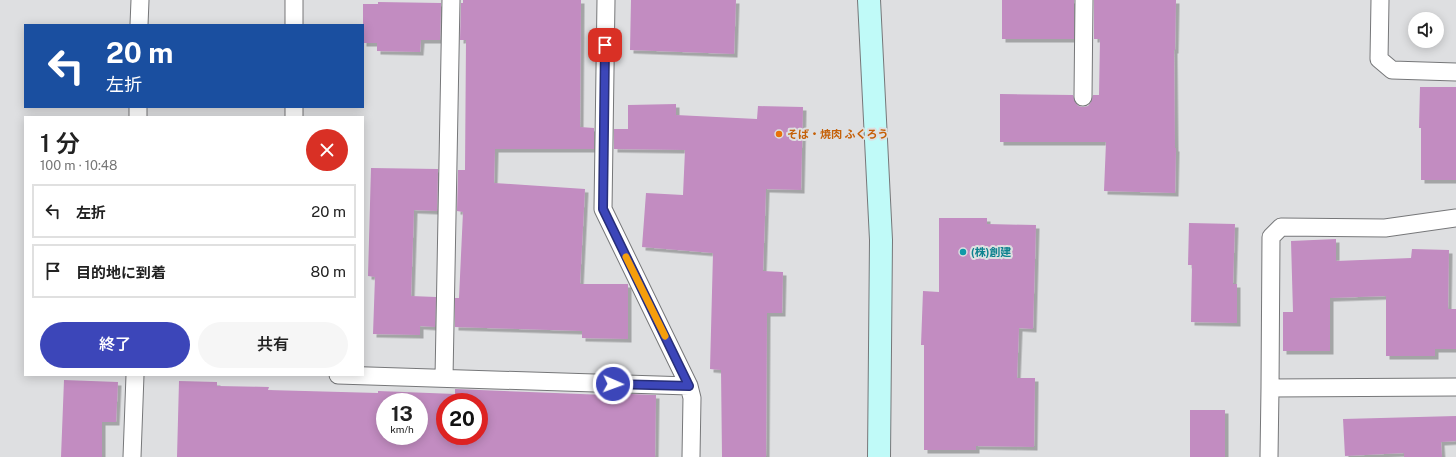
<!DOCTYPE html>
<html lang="ja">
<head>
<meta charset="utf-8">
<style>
  body { margin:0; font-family:"Public Sans","Noto Sans JP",sans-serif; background:#f6f6f6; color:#222; height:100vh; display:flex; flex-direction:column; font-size:15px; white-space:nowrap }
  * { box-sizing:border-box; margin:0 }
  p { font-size:13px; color:#767676 }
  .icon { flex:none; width:22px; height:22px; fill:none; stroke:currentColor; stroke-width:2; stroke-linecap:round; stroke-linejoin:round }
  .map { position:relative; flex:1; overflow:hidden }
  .drawer { position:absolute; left:24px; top:116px; width:340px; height:260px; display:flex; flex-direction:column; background:#fff; border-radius:0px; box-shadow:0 2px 10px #0003 }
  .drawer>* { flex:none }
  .top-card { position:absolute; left:24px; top:24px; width:340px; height:84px; border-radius:0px; box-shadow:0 2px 10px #0003; background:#1a4fa0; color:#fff; overflow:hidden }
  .buttons { position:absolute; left:1408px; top:12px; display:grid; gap:8px }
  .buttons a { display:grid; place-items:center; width:36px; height:36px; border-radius:50%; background:#fff; box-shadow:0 2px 10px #0003; font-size:20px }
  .speed { position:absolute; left:376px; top:393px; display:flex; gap:8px; font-size:20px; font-weight:700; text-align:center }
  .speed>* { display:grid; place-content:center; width:52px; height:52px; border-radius:50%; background:#fff; box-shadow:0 2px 10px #0003; line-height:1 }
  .speed small { font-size:10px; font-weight:400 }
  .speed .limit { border:6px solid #d22; background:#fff; color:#111 }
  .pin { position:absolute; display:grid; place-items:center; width:34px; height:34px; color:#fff; margin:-17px; border-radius:8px; box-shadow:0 2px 6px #0006 }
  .me { position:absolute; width:44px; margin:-22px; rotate:92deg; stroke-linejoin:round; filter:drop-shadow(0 0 3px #0008) }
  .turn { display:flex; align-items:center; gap:14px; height:84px; padding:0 16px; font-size:18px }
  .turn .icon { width:52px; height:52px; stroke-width:2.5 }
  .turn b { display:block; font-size:28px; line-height:34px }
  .round { display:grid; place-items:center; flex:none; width:42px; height:42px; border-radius:21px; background:#f6f6f6 }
  .head { display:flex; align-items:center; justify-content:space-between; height:68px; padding:0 16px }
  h1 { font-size:24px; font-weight:600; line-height:30px }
  .action { display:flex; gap:8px; margin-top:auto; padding:8px 16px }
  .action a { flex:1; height:46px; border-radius:24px; background:#3c46b9; color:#fff; font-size:16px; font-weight:600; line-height:46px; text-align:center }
  .action a+a { background:#f6f6f6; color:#222 }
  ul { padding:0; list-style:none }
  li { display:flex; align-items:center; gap:12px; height:54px; margin:0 8px 6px; padding:0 8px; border:2px solid #e0e0e0; border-radius:0px }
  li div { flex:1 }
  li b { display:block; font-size:15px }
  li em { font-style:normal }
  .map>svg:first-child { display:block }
</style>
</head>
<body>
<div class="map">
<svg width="1456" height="457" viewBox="0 0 1456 457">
  <defs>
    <filter id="shadow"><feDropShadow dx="3.5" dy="3.5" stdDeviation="0" flood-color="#0004"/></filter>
  </defs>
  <rect width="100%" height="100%" fill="#dedfe1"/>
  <!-- building -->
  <path fill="#c28cc1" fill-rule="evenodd" filter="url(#shadow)" d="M463 0H581L580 127 594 128V149H495L494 183 585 189 580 284H628V339L582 338V331L455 327V298H459L463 212 457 211 458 170H465L466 40H460L461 3H463Z
    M631 0H736L734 54 630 50Z
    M1002 0H1074V39H1002Z
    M1094 0H1176L1175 50H1174L1175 148H1176L1175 193 1104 191 1106 142H1000V94L1073 95 1075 102 1078 106 1083 107 1088 106 1091 102 1093 95H1099L1100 39H1094Z
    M378 2 441 3 440 40H421L420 52 377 51V43H363V4H378Z
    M1420 87H1456V180H1421V128H1419Z
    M676 104V115L757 119 758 106 803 107 801 190 766 189 763 271 783 272 782 313H767L766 457H722L721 370 710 369 713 253 642 247 646 193 683 195 685 150 614 149V129H628V105Z
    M371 168 438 169 437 211 414 210 411 296 436 297 435 327 420 326V335L373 334 375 277 368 276Z
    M939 218H987V224L1036 225 1033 329 1019 328 1017 378H1035L1034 447 976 446V450H924V345H921L923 291 939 292Z
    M1189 223 1235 224 1233 284H1237V323L1191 322 1192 265H1188Z
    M1336 239V261L1411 258 1412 249 1449 250 1448 309H1456V349H1435V356H1386V296L1330 298V351H1283V312H1293L1291 241Z
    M64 380 118 382 116 422H102V457H61Z
    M179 381 217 382V386L269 387 268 390 378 393V391L455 394V389L606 395V393L656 395 655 457H177ZM385 402H419V436H385ZM445 402H479V436H445Z
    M1190 410H1225V457H1190Z
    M1456 416V441L1441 442 1442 457H1404V453L1345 456 1343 419Z"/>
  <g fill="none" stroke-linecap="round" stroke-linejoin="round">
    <!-- lane casing -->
    <g stroke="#767779" stroke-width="19">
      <path id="lane" d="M606 0 603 209 689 386
        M1380 0 1379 59 1392 70 1456 72
        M139 25 140 0
        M294 25V0
        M1083 97 1084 0
        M138 117V107
        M294 117V107
        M338 375 689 386 692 398 691 457
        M444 378 451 0
        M1270 388 1456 387
        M132 457 135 375
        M1269 457 1270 388 1271 237 1281 227 1385 228 1456 218"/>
    </g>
    <!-- secondary casing -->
    <g stroke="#767779" stroke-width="24">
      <path id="secondary" d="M869 0 881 240 879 457"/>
    </g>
    <!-- lane -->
    <use href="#lane" stroke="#fff" stroke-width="17"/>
    <!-- secondary -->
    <use href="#secondary" stroke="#c0faf8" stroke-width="22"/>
  </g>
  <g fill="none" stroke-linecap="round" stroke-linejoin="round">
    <!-- route casing -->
    <g stroke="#272e78" stroke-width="10">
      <path id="route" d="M605 45 603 209 689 386 613 384"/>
    </g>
    <!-- route -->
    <use href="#route" stroke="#3c46b9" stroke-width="7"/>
    <!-- slow -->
    <path stroke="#f59e0b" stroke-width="7" d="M626 257 665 336"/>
  </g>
  <!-- markers -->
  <circle fill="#e8710a" stroke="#dedfe1" stroke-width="1.5" cx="779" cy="134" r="4"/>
  <circle fill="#0f9aa8" stroke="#dedfe1" stroke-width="1.5" cx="963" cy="252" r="4"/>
  <g text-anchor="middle" stroke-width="4" stroke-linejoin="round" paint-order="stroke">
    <!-- food labels -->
    <g font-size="11" font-weight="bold" fill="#c56008" stroke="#dedfe1" text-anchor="start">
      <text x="787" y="138">そば・焼肉 ふくろう</text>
    </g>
    <!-- culture labels -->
    <g font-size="11" font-weight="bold" fill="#0d838f" stroke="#dedfe1" text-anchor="start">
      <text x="971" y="256">(株)創建</text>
    </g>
  </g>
</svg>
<div class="buttons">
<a><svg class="icon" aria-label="sound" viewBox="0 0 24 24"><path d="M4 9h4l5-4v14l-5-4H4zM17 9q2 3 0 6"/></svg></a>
</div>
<div class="speed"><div>13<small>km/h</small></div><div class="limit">20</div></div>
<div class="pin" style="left:605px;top:45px;background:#d93025"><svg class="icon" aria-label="arrive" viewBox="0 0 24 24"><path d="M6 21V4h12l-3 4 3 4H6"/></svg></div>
<svg class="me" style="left:613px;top:384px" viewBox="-20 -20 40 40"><circle r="17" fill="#3c46b9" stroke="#fff" stroke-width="3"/><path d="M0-11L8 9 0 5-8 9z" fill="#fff"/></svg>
<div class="top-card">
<div class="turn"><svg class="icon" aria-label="left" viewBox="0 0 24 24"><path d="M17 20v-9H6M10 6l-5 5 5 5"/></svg><div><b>20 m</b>左折</div></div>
</div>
<section class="drawer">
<div class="head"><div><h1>1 分</h1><p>100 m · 10:48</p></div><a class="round" style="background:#d93025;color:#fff"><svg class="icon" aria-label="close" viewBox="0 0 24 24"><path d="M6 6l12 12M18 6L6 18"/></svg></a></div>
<ul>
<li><svg class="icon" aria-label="left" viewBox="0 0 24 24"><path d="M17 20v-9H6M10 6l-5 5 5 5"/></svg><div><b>左折</b></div><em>20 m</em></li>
<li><svg class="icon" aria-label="arrive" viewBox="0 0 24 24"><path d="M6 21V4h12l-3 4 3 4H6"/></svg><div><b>目的地に到着</b></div><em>80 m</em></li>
</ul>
<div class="action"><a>終了</a><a>共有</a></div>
</section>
</div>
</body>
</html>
